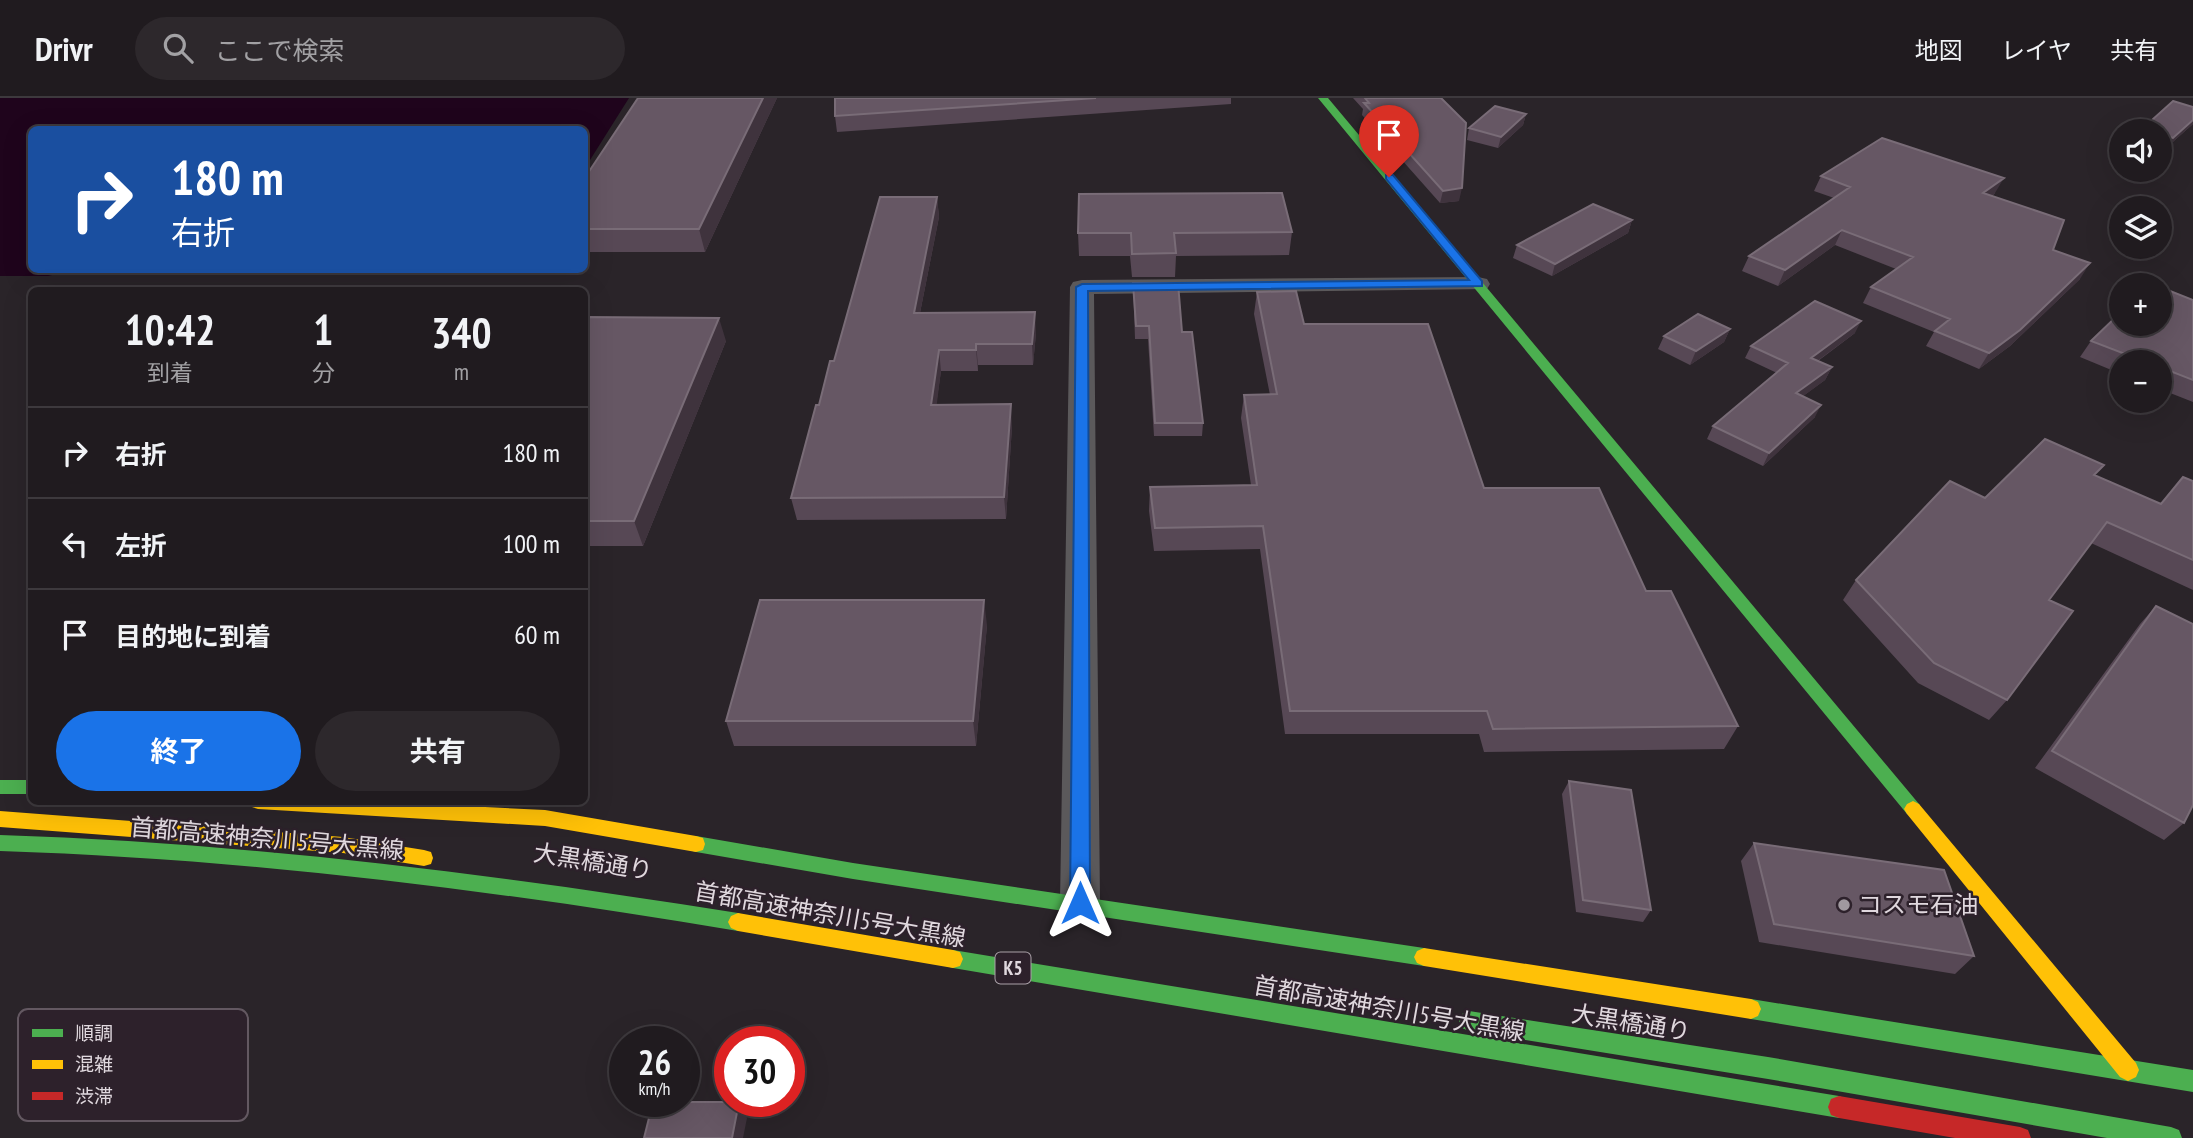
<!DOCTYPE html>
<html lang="ja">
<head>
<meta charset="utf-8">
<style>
  body { margin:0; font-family:"PT Sans Narrow","Noto Sans JP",sans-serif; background:#2d282c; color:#f1f3f6; height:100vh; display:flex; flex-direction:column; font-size:26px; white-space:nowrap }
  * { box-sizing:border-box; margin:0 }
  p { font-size:23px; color:#a2a1a4 }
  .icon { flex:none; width:38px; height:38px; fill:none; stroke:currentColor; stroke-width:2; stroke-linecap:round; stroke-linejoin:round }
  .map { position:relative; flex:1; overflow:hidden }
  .drawer { position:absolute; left:28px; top:189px; width:560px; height:518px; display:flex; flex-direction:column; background:#201b1f; border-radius:10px; box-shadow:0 7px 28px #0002,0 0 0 2px #3d393d }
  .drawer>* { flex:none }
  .top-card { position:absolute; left:28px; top:28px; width:560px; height:147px; border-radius:10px; box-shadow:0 7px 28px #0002,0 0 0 2px #3d393d; background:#1a4fa0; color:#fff; overflow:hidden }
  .controls { position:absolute; left:2109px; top:21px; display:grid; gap:14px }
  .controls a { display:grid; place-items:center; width:63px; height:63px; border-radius:50%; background:#201b1f; box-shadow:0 7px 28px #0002,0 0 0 2px #3d393d; font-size:35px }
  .speed { position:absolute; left:609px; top:928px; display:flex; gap:14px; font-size:35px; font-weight:700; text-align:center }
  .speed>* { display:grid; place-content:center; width:91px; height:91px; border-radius:50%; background:#201b1f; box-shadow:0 7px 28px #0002,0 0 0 2px #3d393d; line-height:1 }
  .speed small { font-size:18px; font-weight:400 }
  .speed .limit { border:10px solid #d22; background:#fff; color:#111 }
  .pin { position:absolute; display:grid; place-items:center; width:60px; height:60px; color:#fff; margin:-72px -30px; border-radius:50% 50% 50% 0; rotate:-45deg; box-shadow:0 0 7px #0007 }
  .pin .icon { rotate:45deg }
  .me { position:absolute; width:77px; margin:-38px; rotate:0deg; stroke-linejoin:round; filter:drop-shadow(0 0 5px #0008) }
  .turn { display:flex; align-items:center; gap:24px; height:147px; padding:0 28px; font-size:32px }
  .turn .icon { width:91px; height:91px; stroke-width:2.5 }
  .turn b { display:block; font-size:49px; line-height:60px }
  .eta { display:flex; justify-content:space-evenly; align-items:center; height:119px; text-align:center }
  .eta b { font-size:42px; font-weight:700; line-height:49px }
  .primary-button { display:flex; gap:14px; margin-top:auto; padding:14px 28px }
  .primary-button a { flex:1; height:80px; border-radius:42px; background:#1a73e8; color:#fff; font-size:28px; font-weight:700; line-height:80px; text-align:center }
  .primary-button a+a { background:#2d282c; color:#f1f3f6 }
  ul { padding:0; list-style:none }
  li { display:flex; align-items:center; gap:21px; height:91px; padding:0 28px; border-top:2px solid #3d393d }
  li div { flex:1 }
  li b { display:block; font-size:26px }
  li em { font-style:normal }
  header { display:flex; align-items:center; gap:42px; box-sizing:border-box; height:98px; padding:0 35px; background:#201b1f; border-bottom:2px solid #3d393d }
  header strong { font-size:33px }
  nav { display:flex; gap:38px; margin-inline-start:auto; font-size:24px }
  .search { width:490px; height:63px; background:#2d282c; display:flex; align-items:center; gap:18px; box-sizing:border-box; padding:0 24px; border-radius:38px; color:#a2a1a4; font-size:26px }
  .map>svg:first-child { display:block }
</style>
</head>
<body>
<header>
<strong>Drivr</strong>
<div class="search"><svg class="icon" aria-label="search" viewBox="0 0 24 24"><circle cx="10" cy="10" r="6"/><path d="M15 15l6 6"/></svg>ここで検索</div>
<nav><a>地図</a><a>レイヤ</a><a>共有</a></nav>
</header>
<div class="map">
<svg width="2193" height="1040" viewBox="0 0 2193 1040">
  <rect width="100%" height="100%" fill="#2a2429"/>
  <!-- water -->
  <path fill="#1f041c" d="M0 0H629L585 70 584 32H32V172H73L48 178H0Z"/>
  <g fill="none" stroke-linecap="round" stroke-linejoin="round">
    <!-- street -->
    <path fill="#5b595b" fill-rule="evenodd" d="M1478 179 1487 181 1490 186 1487 191 1094 196 1100 805 1094 818 1080 823 1066 818 1060 805 1070 189 1073 184 1082 182Z"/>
    <!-- fast -->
    <path fill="#4caf50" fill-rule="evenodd" d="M1318 0H1328L1919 706 1922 711 1919 716 1913 719 1907 716Z
      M0 682H32V696H0Z
      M0 737C248 745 493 776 738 815L745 818 748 824 745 830 738 833C493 792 248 761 0 753Z
      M696 738 853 765 1424 850 1431 853 1434 859 1431 865 1424 868 853 781 696 754 689 752 687 746 689 740Z
      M953 852 1839 998 1847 1001 1850 1009 1847 1017 1839 1020 953 870 946 868 943 861 946 854Z
      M1751 901 2193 972V994L1751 921 1744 918 1741 911 1744 904Z
      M1469 913 1768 959 2171 1029 2179 1032 2182 1040H2107L1768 981 1469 933 1462 930 1459 923 1462 916Z"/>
    <!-- slow -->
    <path fill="#ffc107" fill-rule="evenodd" d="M1913 703 1919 706 2136 965 2139 972 2136 979 2128 983 2120 979 1907 716 1904 711 1907 706Z
      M249 704H384L545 712 696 738 703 740 705 746 703 752 696 754 545 728 258 711 252 709Z
      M0 713 343 739 424 752 431 754 433 760 431 766 424 768 343 755 0 729Z
      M738 815 953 852 960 854 963 861 960 868 953 870 738 833 731 830 728 824 731 818Z
      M1424 850 1751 901 1758 904 1761 911 1758 918 1751 921 1424 868 1417 865 1414 859 1417 853Z"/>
    <!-- jam -->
    <path fill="#c62828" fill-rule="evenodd" d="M1839 998 2020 1029 2028 1032 2031 1040H1955L1839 1020 1831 1017 1828 1009 1831 1001Z"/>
  </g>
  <!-- wall -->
  <path fill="#574855" d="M777 0 705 154H584V81Z
    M835 0H1231V6L837 34 835 18Z
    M1353 0H1441L1459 103 1440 105 1362 17 1363 11Z
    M1526 16 1523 27 1498 50 1467 42 1469 30Z
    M2193 26 2166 50 2160 48V33H2141L2142 31Z
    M1821 78 1995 95 1992 98 2053 152 2080 181 2010 248 1979 271 1926 248 1934 234 1863 205 1871 189 1896 171 1835 147 1778 188 1742 173 1749 158 1834 100 1814 93Z
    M937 99 939 119 920 215 1036 235 1033 267H978V273H941L936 307 1012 328 1006 421 797 422 791 400 819 307Z
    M1632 122 1628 135 1552 178 1513 160 1517 147Z
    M1292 134 1289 157 1176 158 1175 179H1132L1130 158H1079L1078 135Z
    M1133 185 1182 234 1203 325 1202 338H1154L1148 241H1135Z
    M1257 194 1304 226 1484 390 1646 493 1738 628 1724 651 1484 654 1479 636H1285L1260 451 1154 453 1149 413 1150 389 1251 387 1241 320 1244 297H1270L1254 216Z
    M2193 202V304L2160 291V264H2121V276L2080 259 2091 243Z
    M584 219 726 243 643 448H584Z
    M1730 231 1724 244 1690 267 1658 251 1664 238Z
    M1855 235 1818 263 1832 269 1825 282 1803 298 1815 319 1763 368 1707 341 1713 328 1777 275 1745 260 1751 248Z
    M2095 378 2160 406 2183 379 2193 383V492L2091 445 2049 502 2007 602 1989 622 1918 585 1843 502 1856 482 1985 400Z
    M2156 508 2184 725 2164 742 2035 670 2140 526Z
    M987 527 976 648H734L726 623Z
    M1569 683 1651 812 1643 824 1576 814 1562 696Z
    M1754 745 1974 858 1955 876 1759 844 1741 763Z"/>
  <!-- shaded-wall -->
  <path fill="#3f333d" d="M763 0H777L705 154 699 131Z
    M1526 16 1523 27 1498 50 1501 39Z
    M2193 22V26L2166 50 2173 40Z
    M2004 80 1995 95 1975 110 1983 95Z
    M1462 90 1459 103 1440 105 1443 93Z
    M937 99 939 119 916 235 914 215Z
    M1632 122 1628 135 1552 178 1555 166Z
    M1842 132 1835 147 1778 188 1785 172Z
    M2090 165 2080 181 2010 248 1979 271 1989 255Z
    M1035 214 1036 235 1033 267 1032 246Z
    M719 220 726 243 643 448 634 423Z
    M1861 223 1855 235 1805 272 1811 260Z
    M1730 231 1724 244 1690 267 1696 253Z
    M976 246 978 267V273L976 252Z
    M939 252 941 273 934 328 931 307Z
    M1832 269 1825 282 1790 308 1796 295Z
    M1011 306 1012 328 1006 421 1004 399Z
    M1821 307 1815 319 1763 368 1769 355Z
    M984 502 987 527 976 648 973 623Z
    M739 1004 747 1020 743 1040H732Z"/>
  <!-- building -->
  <path fill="#665764" stroke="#796c77" stroke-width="2" d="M638 0H763L699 131H584V81Z
    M835 0H1096L835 18Z
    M1365 0H1441L1466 25 1462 90 1443 93 1364 5H1369Z
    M2173 3 2193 9V22L2173 40 2160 36V33H2150L2142 31Z
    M1495 8 1526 16 1501 39 1469 30Z
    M1882 40 2004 80 1983 95 2064 122 2053 152 2090 165 2020 232 1989 255 1935 233 1950 221 1871 189 1913 159 1842 132 1785 172 1749 158 1850 89 1821 78Z
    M1282 95 1292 134 1174 135 1176 155 1132 156 1131 135H1078L1079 96Z
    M880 99H937L914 215 1035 214 1032 246H976V252H939L931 307 1011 306 1004 399 791 400 816 307H819L830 263H834Z
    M1593 106 1632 122 1555 166 1517 147Z
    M1133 185H1178L1182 234H1192L1203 325H1155L1149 228H1136Z
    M2160 189 2193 202V282L2160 269V264H2146L2091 243 2121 214V226H2160Z
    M1296 193 1304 226H1428L1484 390H1599L1646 493H1671L1738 628 1493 631 1487 613H1290L1263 428 1155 430 1150 389 1257 387 1244 297 1277 296 1257 194Z
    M1815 203 1861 223 1811 260 1832 269 1796 295 1821 307 1769 355 1713 328 1788 265 1751 248Z
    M1698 216 1730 231 1696 253 1664 238Z
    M584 219 719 220 634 423H584Z
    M2045 341 2104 367 2094 377 2161 406 2183 379 2193 383V462L2107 424 2049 502 2073 513 2007 602 1934 565 1856 482 1950 383 1985 400Z
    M760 502H984L973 623H726Z
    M2156 508 2193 526V707L2184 725 2052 653Z
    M1569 683 1631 692 1651 812 1583 802Z
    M1754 745 1944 772 1974 858 1774 826Z
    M653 1004H739L732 1040H644Z"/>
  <!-- route -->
  <path fill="#1a73e8" stroke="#114b97" stroke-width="2" d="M1386 77H1393L1482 183V188L1088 193 1090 805 1087 811 1080 814 1073 811 1070 805 1076 189 1082 186 1469 182 1386 81Z"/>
  <!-- markers -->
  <circle fill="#a0999f" stroke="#2d212b" stroke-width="2.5" cx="1844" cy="807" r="7"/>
  <g text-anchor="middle" stroke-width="5" stroke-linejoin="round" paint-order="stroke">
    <!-- shield labels -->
    <rect fill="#2d212b" stroke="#aaa1a8" stroke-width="2" x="995.5" y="854.5" width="35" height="31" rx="5"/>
    <g font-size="19" font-weight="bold" fill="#e0d8de">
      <text x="1013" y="877">K5</text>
    </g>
    <!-- near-street labels -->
    <g font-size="24" fill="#e0d8de" stroke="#2d212b">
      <text transform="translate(267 741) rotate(5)" y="8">首都高速神奈川5号大黒線</text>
      <text transform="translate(593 764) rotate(9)" y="8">大黒橋通り</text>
      <text transform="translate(830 817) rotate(10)" y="8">首都高速神奈川5号大黒線</text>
      <text transform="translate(1389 911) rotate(10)" y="8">首都高速神奈川5号大黒線</text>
      <text transform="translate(1631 925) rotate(9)" y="8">大黒橋通り</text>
    </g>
    <!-- near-poi labels -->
    <g font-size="24" fill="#e0d8de" stroke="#2d212b" text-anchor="start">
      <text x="1858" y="815">コスモ石油</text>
    </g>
  </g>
  <!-- legend -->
  <rect x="18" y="911" width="230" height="112" rx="10" fill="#2d212b" stroke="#635861" stroke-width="2"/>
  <rect x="32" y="931" width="31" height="8" fill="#4caf50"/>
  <rect x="32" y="962" width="31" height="9" fill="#ffc107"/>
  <rect x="32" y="994" width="31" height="8" fill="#c62828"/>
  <g font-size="19" fill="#e0d8de">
    <text x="75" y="942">順調</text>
    <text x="75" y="973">混雑</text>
    <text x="75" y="1005">渋滞</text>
  </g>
</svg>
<div class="controls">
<a><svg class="icon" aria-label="sound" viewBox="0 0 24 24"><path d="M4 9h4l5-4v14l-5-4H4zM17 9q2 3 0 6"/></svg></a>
<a><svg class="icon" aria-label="layers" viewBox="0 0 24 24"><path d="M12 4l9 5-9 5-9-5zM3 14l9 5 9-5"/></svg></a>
<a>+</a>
<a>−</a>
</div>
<div class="speed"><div>26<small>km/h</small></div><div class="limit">30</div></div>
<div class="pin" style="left:1389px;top:79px;background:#d93025"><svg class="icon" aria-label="arrive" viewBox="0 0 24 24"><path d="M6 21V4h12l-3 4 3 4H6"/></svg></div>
<svg class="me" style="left:1080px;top:805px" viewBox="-20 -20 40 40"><path d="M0-17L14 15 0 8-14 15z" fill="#1a73e8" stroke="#fff" stroke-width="4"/></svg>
<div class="top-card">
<div class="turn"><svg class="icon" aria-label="right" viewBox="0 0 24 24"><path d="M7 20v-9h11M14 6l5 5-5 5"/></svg><div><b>180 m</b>右折</div></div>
</div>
<section class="drawer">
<div class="eta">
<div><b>10:42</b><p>到着</p></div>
<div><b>1</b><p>分</p></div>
<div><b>340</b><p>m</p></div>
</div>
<ul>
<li><svg class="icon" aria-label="right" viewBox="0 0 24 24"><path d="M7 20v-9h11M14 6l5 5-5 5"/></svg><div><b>右折</b></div><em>180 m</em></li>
<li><svg class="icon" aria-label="left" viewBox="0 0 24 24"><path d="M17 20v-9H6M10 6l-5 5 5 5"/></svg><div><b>左折</b></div><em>100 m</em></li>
<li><svg class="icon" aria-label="arrive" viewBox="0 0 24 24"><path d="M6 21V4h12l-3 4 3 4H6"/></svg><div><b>目的地に到着</b></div><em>60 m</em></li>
</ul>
<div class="primary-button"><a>終了</a><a>共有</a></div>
</section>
</div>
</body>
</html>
